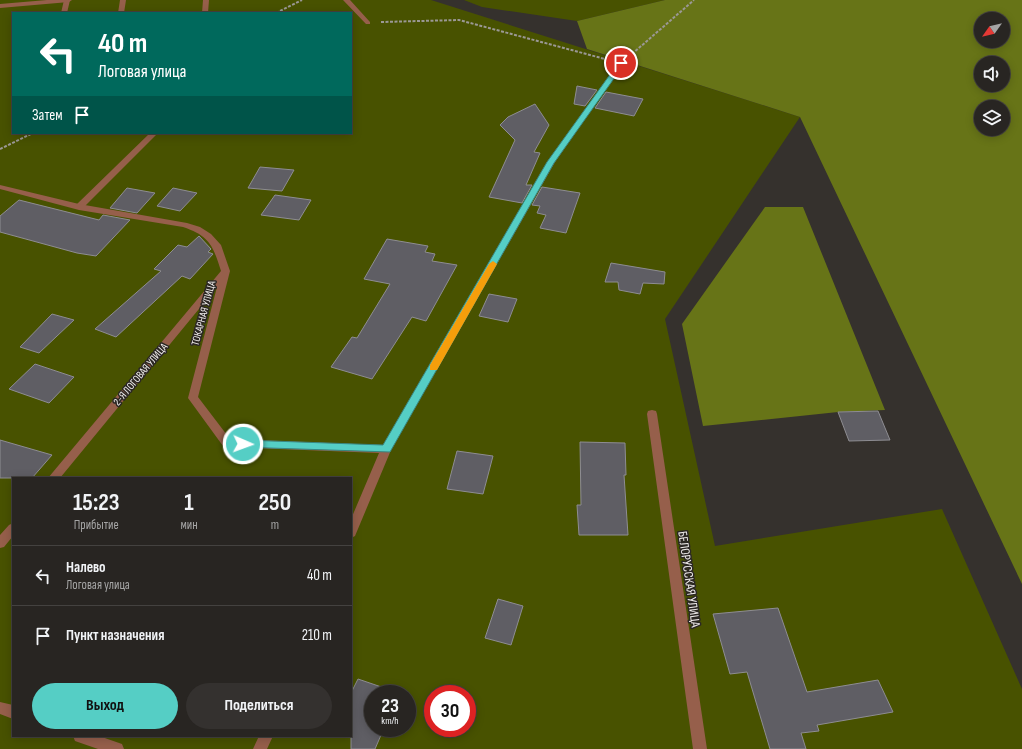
<!DOCTYPE html>
<html lang="ru">
<head>
<meta charset="utf-8">
<style>
  body { margin:0; font-family:"Sofia Sans Condensed",sans-serif; background:#34312f; color:#f1f3f6; height:100vh; display:flex; flex-direction:column; font-size:15px; white-space:nowrap }
  * { box-sizing:border-box; margin:0 }
  p { font-size:13px; color:#a5a5a5 }
  .icon { flex:none; width:22px; height:22px; fill:none; stroke:currentColor; stroke-width:2; stroke-linecap:round; stroke-linejoin:round }
  .map { position:relative; flex:1; overflow:hidden }
  .panel { position:absolute; left:12px; top:477px; width:340px; height:260px; display:flex; flex-direction:column; background:#282522; border-radius:0px; box-shadow:0 2px 10px #0003,0 0 0 1px #444240 }
  .panel>* { flex:none }
  .top-card { position:absolute; left:12px; top:12px; width:340px; height:122px; border-radius:0px; box-shadow:0 2px 10px #0003,0 0 0 1px #444240; background:#00695c; color:#fff; overflow:hidden }
  .needle { width:26px; rotate:236deg }
  .buttons { position:absolute; left:974px; top:12px; display:grid; gap:8px }
  .buttons a { display:grid; place-items:center; width:36px; height:36px; border-radius:50%; background:#282522; box-shadow:0 2px 10px #0003,0 0 0 1px #444240; font-size:20px }
  .speed { position:absolute; left:364px; top:685px; display:flex; gap:8px; font-size:20px; font-weight:700; text-align:center }
  .speed>* { display:grid; place-content:center; width:52px; height:52px; border-radius:50%; background:#282522; box-shadow:0 2px 10px #0003,0 0 0 1px #444240; line-height:1 }
  .speed small { font-size:10px; font-weight:400 }
  .speed .limit { border:6px solid #d22; background:#fff; color:#111 }
  .pin { position:absolute; display:grid; place-items:center; width:34px; height:34px; color:#fff; margin:-17px; border:2px solid #fff; border-radius:50%; box-shadow:0 1px 4px #0007 }
  .me { position:absolute; width:44px; margin:-22px; rotate:92deg; stroke-linejoin:round; filter:drop-shadow(0 0 3px #0008) }
  .turn { display:flex; align-items:center; gap:14px; height:84px; padding:0 20px; font-size:18px }
  .turn .icon { width:52px; height:52px; stroke-width:2.5 }
  .turn b { display:block; font-size:28px; line-height:34px }
  .then { display:flex; align-items:center; height:38px; padding:0 20px; background:#0003; gap:8px; font-size:15px }
  .eta { display:flex; justify-content:space-evenly; align-items:center; height:68px; text-align:center }
  .eta b { font-size:24px; font-weight:700; line-height:28px }
  .cta { display:flex; gap:8px; margin-top:auto; padding:8px 20px }
  .cta a { flex:1; height:46px; border-radius:24px; background:#55cec5; color:#111; font-size:16px; font-weight:700; line-height:46px; text-align:center }
  .cta a+a { background:#34312f; color:#f1f3f6 }
  ul { padding:0; list-style:none }
  li { display:flex; align-items:center; gap:12px; height:60px; padding:0 20px; border-top:1px solid #444240 }
  li div { flex:1 }
  li b { display:block; font-size:15px }
  li em { font-style:normal }
  .map>svg:first-child { display:block }
</style>
</head>
<body>
<div class="map">
<svg width="1022" height="749" viewBox="0 0 1022 749">
  <rect width="100%" height="100%" fill="#35312d"/>
  <!-- green -->
  <path fill="#485200" fill-rule="evenodd" d="M0 0H431L800 117 665 319 715 546 942 509 1022 689V749H0ZM13 13H351V133H13ZM13 478H351V736H13ZM373 694H407V728H373ZM433 694H467V728H433Z
    M464 0H665L577 21 482 7Z"/>
  <!-- forest -->
  <path fill="#677417" fill-rule="evenodd" d="M665 0H1022V584L800 117 587 49 577 21ZM981 19H1003V41H981ZM981 63H1003V85H981ZM981 107H1003V129H981Z
    M765 207H803L885 410 838 412 703 426 682 324Z"/>
  <!-- building -->
  <path fill="#5f5e64" stroke="#8e8d92" d="M577 86 597 90 585 106 574 104Z
    M606 92 643 99 634 116 595 108Z
    M535 104 549 125 534 152 540 153 526 185H532L522 203 489 197 515 140 500 125 508 117Z
    M260 167 294 170 282 191 248 188Z
    M542 187 580 193 566 233 540 228 546 215 537 213 540 206 532 205Z
    M127 188 155 193 137 213 110 208Z
    M173 188 197 193 180 211 157 206Z
    M275 195 311 200 299 220 261 215Z
    M19 200 99 220 103 215 130 220 96 256 77 253 0 232V216Z
    M199 236 211 249 208 252 213 254 190 279 182 276 116 337 95 329 161 271 154 269 178 245 187 247Z
    M387 239 428 246 425 252 435 254 432 261 457 265 426 321 412 317 372 379 331 367 352 337 357 338 390 284 364 279Z
    M611 263 665 272 664 284 643 283 640 294 619 290 618 282H605Z
    M489 294 517 299 508 322 479 316Z
    M52 314 74 320 39 353 20 347Z
    M35 364 74 377 49 403 9 389Z
    M878 411 890 440 849 441 838 412Z
    M0 440 52 455 32 478H0Z
    M580 442 625 443 626 475H624L628 535H579L577 505H581Z
    M457 451 493 456 483 494 447 489Z
    M498 599 523 606 511 645 485 638Z
    M778 608 807 692 878 680 893 712 817 725 819 731 801 733 806 749H770L747 672 730 674 713 614Z
    M358 679 399 693 373 694V728H384L375 749H351V693Z"/>
  <g fill="none" stroke-linecap="round" stroke-linejoin="round">
    <!-- path -->
    <path stroke="#9b9895" stroke-width="2" stroke-dasharray="3 1.5" stroke-linecap="butt" d="M276 13 302 0
      M381 22 459 20 605 59
      M632 54 694 0
      M0 149 33 133"/>
    <!-- lane -->
    <path fill="#965f4b" fill-rule="evenodd" d="M64 0H70L67 13H61Z
      M120 0H126L124 13H118Z
      M203 0H209L208 13H202Z
      M343 0H350L370 22V24H366Z
      M150 133H158L82 209H76V205Z"/>
    <!-- street -->
    <path fill="#965f4b" fill-rule="evenodd" d="M47 0H72L69 2 0 8V4Z
      M619 62 624 63 555 162 391 450 355 536 351 538V519L379 453 227 447 223 446 188 398 217 287 60 478H48L221 271C213 246 210 236 183 227L79 210 0 189V185L79 204 187 223 200 227 211 234 221 245 230 271 198 397 230 439 383 445 547 162Z
      M652 410 656 411 657 414 707 749H693L647 414 648 411Z
      M13 523V536L4 547 0 548V535L9 525Z
      M0 702 13 705V719L0 714Z
      M73 736H99L122 744 124 749H98L75 741Z
      M259 736H273L267 749H253Z"/>
  </g>
  <!-- route -->
  <path fill="#55cec5" stroke="#378680" d="M621 61 625 63 554 163 390 452 239 447 238 444 239 441 243 440 383 445 547 162 619 62Z"/>
  <!-- slow -->
  <path fill="#f59e0b" d="M493 261 497 264 437 370H430V365L489 264Z"/>
  <g text-anchor="middle" stroke-width="3" stroke-linejoin="round" paint-order="stroke">
    <!-- street labels -->
    <g font-size="11" fill="#f1eeec" stroke="#2b2724">
      <text transform="translate(203 313) rotate(-75)" y="4">ТОКАРНАЯ УЛИЦА</text>
      <text transform="translate(140 374) rotate(-50)" y="4">2-Я ЛОГОВАЯ УЛИЦА</text>
    </g>
    <!-- near-street labels -->
    <g font-size="13" fill="#f1eeec" stroke="#2b2724">
      <text transform="translate(690 579) rotate(82)" y="5">БЕЛОРУССКАЯ УЛИЦА</text>
    </g>
  </g>
</svg>
<div class="buttons">
<a><svg class="needle" viewBox="-14 -14 28 28"><path d="M0-13l5 13h-10z" fill="#e53935"/><path d="M0 13l5-13h-10z" fill="#a5a5a5"/></svg></a>
<a><svg class="icon" aria-label="sound" viewBox="0 0 24 24"><path d="M4 9h4l5-4v14l-5-4H4zM17 9q2 3 0 6"/></svg></a>
<a><svg class="icon" aria-label="layers" viewBox="0 0 24 24"><path d="M12 4l9 5-9 5-9-5zM3 14l9 5 9-5"/></svg></a>
</div>
<div class="speed"><div>23<small>km/h</small></div><div class="limit">30</div></div>
<div class="pin" style="left:621px;top:63px;background:#d93025"><svg class="icon" aria-label="arrive" viewBox="0 0 24 24"><path d="M6 21V4h12l-3 4 3 4H6"/></svg></div>
<svg class="me" style="left:243px;top:444px" viewBox="-20 -20 40 40"><circle r="17" fill="#55cec5" stroke="#fff" stroke-width="3"/><path d="M0-11L8 9 0 5-8 9z" fill="#fff"/></svg>
<div class="top-card">
<div class="turn"><svg class="icon" aria-label="left" viewBox="0 0 24 24"><path d="M17 20v-9H6M10 6l-5 5 5 5"/></svg><div><b>40 m</b>Логовая улица</div></div>
<div class="then">Затем<svg class="icon" aria-label="arrive" viewBox="0 0 24 24"><path d="M6 21V4h12l-3 4 3 4H6"/></svg></div>
</div>
<section class="panel">
<div class="eta">
<div><b>15:23</b><p>Прибытие</p></div>
<div><b>1</b><p>мин</p></div>
<div><b>250</b><p>m</p></div>
</div>
<ul>
<li><svg class="icon" aria-label="left" viewBox="0 0 24 24"><path d="M17 20v-9H6M10 6l-5 5 5 5"/></svg><div><b>Налево</b><p>Логовая улица</p></div><em>40 m</em></li>
<li><svg class="icon" aria-label="arrive" viewBox="0 0 24 24"><path d="M6 21V4h12l-3 4 3 4H6"/></svg><div><b>Пункт назначения</b></div><em>210 m</em></li>
</ul>
<div class="cta"><a>Выход</a><a>Поделиться</a></div>
</section>
</div>
</body>
</html>
